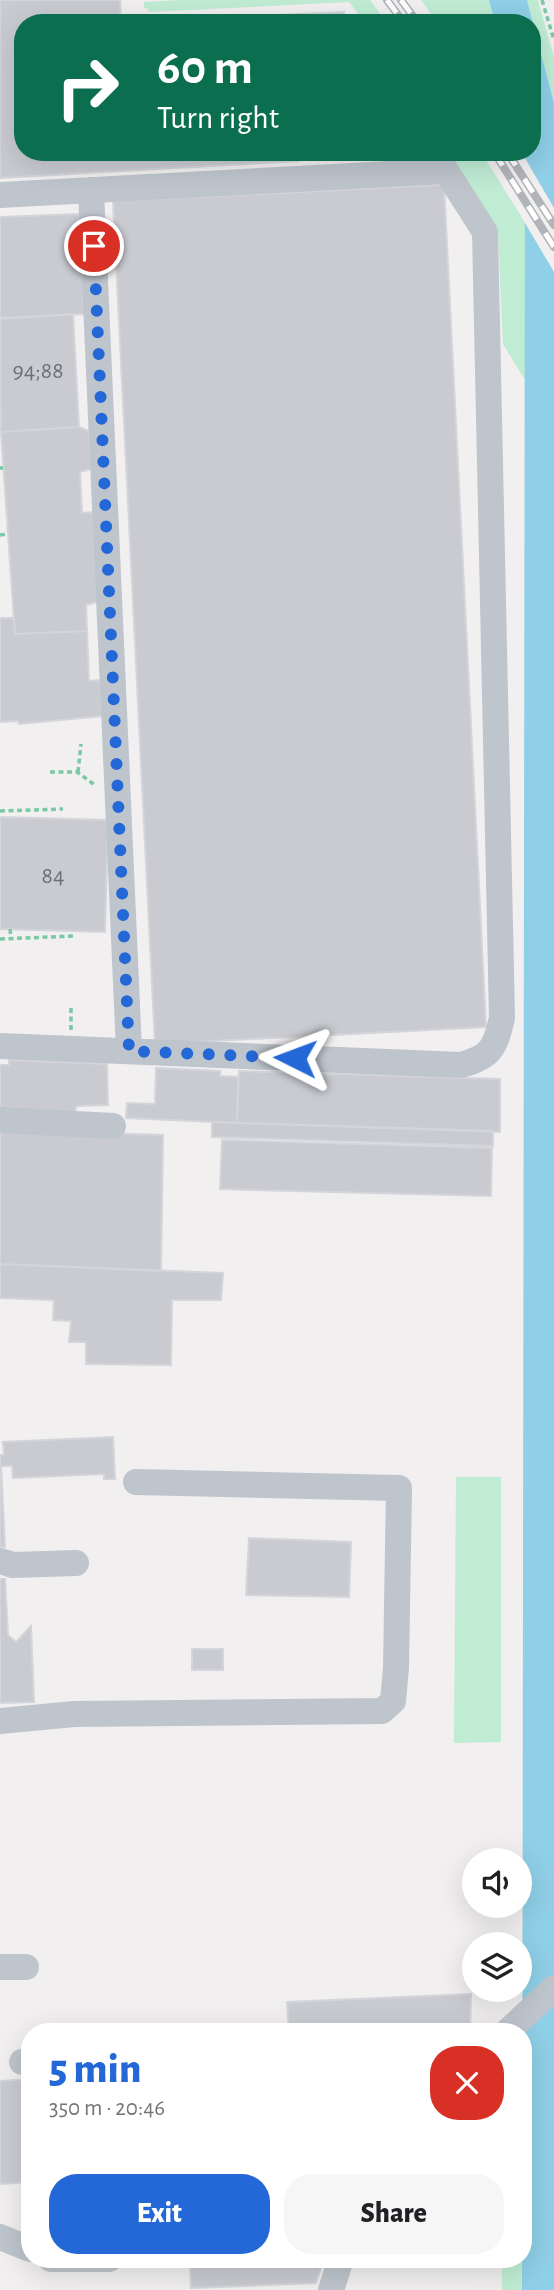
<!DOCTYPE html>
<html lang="en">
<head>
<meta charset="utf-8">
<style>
  body { margin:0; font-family:"Alegreya Sans",sans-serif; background:#f6f6f6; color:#202124; height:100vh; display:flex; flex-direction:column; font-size:26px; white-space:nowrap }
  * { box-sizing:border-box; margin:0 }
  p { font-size:23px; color:#757577 }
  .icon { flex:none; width:38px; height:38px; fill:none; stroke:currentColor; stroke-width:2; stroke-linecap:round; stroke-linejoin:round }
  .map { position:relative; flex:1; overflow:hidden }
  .sheet { position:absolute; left:21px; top:2023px; width:511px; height:245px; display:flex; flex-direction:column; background:#fff; border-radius:28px; box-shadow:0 7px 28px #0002 }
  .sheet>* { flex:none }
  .banner { position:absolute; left:14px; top:14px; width:527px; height:147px; border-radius:28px; box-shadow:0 7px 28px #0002; background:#0b6e4f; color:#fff; overflow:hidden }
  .tools { position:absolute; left:462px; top:1848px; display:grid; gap:14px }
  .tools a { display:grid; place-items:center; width:70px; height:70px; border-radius:50%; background:#fff; box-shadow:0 7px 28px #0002; font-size:35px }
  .pin { position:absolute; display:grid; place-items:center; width:60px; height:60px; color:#fff; margin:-30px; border:4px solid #fff; border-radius:50%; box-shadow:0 2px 7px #0007 }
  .me { position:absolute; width:77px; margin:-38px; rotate:273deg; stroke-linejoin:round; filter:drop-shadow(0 0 5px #0008) }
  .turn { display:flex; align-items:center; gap:24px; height:147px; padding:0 28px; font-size:32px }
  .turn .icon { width:91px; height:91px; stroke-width:2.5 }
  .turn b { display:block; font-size:49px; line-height:60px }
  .round { display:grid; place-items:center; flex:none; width:74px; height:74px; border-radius:28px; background:#f6f6f6 }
  .head { display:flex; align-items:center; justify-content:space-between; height:119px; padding:0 28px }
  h1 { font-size:42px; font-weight:800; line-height:52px; color:#2467d6 }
  .action { display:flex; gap:14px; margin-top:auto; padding:14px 28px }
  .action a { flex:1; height:80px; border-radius:28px; background:#2467d6; color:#fff; font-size:28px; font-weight:800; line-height:80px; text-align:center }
  .action a+a { background:#f6f6f6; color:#202124 }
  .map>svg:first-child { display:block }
</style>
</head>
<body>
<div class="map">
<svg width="554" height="2290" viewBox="0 0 554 2290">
  <rect width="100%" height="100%" fill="#f1efef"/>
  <!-- green -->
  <path fill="#c0ecd4" d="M180 0H370L387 23H365L349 2 148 12 149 9 144 8V2Z
    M421 0H489L495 23H438Z
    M527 0H538L554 57V103Z
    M450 152H481L526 224 525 380 503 344 498 233Z
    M456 1477H501V1742L454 1743Z
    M502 2259H522V2290H502Z"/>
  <!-- water -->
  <path fill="#8fcfe7" d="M489 0H527L554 103V2290H522L525 152H532V23H495Z"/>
  <!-- pier -->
  <path fill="#f1efef" d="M522 153 554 208V272L522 218Z"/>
  <!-- building -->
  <path fill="#c9cbd1" stroke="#d3d5da" stroke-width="2" d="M0 0H120L121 22 344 12V23H23V152H297L298 161 0 178Z
    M444 185 486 1027 155 1044 113 201Z
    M80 214 84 314 0 318V217Z
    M73 314 79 427 1 432 0 319Z
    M79 427 89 431 91 469 80 472 82 513 93 512 97 602 86 605 87 631 15 634 1 432Z
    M0 618H14L15 634 87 631 89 681 100 680 102 716 19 724 18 721 0 722Z
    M0 817 108 820 105 932 0 929Z
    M9 1060 107 1064 108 1105 76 1106 75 1117 0 1116V1065H9Z
    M156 1068 220 1071V1076L238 1077 237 1123 126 1118 127 1103 155 1104Z
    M239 1071 500 1079V1132L237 1123Z
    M212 1122 493 1131V1146L212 1137Z
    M0 1130 163 1135 161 1271 0 1264Z
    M222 1140 492 1148 491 1196 220 1189Z
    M0 1264 223 1273 221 1300H172L171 1365 86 1364V1342H69L71 1321 53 1320 54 1300 0 1298Z
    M113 1437 115 1479H104V1474L13 1478 12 1466H1L5 1547H0V1455H4L3 1442Z
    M249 1538 351 1542 349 1597 246 1595Z
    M0 1579H5L8 1635 16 1642 31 1626 34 1702 0 1703Z
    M192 1649H223V1670H192Z
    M471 1994 470 2032H289L287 2002Z
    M30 2079V2182L0 2184V2081Z
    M230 2259H324L316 2283 191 2288 190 2266 231 2264Z"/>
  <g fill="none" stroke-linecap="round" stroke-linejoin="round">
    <!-- path -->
    <path stroke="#7ac8a6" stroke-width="3.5" stroke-dasharray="5 3.5" stroke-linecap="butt" d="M542 0 554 40
      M0 468H3
      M0 535 8 534
      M50 772H77L95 785
      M78 772 81 744
      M0 811 63 809
      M10 929 11 938
      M0 939 75 936
      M71 1030V1007"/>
    <!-- minor -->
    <path stroke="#bec5cd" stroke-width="26" d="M91 190 129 1051
      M0 195 446 171
      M0 1046 461 1065C491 1057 495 1048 502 1018L485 232 434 152
      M0 1120 113 1126
      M0 1561 13 1565 76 1563
      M0 1721 74 1714 382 1711 393 1701 396 1668 399 1488 136 1482
      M0 1967H26
      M507 2032 554 1988
      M22 2062 30 2061
      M0 2237 30 2249
      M51 2259H109
      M331 2290 341 2259"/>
    <!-- rail casing -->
    <g stroke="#b1b4b9" stroke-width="8">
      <path id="rail" d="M387 0 404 23
        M401 0 418 23
        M494 152 554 247
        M507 152 554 225"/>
    </g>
    <!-- rail -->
    <use href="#rail" stroke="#fff" stroke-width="5" stroke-dasharray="16" stroke-linecap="butt"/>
  </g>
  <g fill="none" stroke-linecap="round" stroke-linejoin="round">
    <!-- route -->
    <path stroke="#2467d6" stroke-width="12" stroke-dasharray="0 21.6" d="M94 246 129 1051 295 1058"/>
  </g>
  <g text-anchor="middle" stroke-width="7" stroke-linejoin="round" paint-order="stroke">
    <!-- number labels -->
    <g font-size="24" fill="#687078">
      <text x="38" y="378">94;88</text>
      <text x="53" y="883">84</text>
    </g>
  </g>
</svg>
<div class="tools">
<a><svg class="icon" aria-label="sound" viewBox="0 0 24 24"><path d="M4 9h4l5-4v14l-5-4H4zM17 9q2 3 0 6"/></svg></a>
<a><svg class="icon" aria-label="layers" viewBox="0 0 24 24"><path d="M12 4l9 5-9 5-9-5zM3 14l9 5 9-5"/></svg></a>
</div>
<div class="pin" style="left:94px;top:246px;background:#d93025"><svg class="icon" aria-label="arrive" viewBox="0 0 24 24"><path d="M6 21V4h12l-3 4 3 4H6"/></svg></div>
<svg class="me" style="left:295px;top:1058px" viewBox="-20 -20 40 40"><path d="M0-17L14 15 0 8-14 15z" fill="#2467d6" stroke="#fff" stroke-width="4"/></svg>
<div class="banner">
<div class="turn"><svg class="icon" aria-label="right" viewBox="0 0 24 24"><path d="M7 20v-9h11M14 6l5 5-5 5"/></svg><div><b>60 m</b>Turn right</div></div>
</div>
<section class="sheet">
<div class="head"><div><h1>5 min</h1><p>350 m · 20:46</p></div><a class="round" style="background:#d93025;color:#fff"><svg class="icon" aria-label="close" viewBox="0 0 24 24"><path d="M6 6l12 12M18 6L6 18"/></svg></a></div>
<div class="action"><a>Exit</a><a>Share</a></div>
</section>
</div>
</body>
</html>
